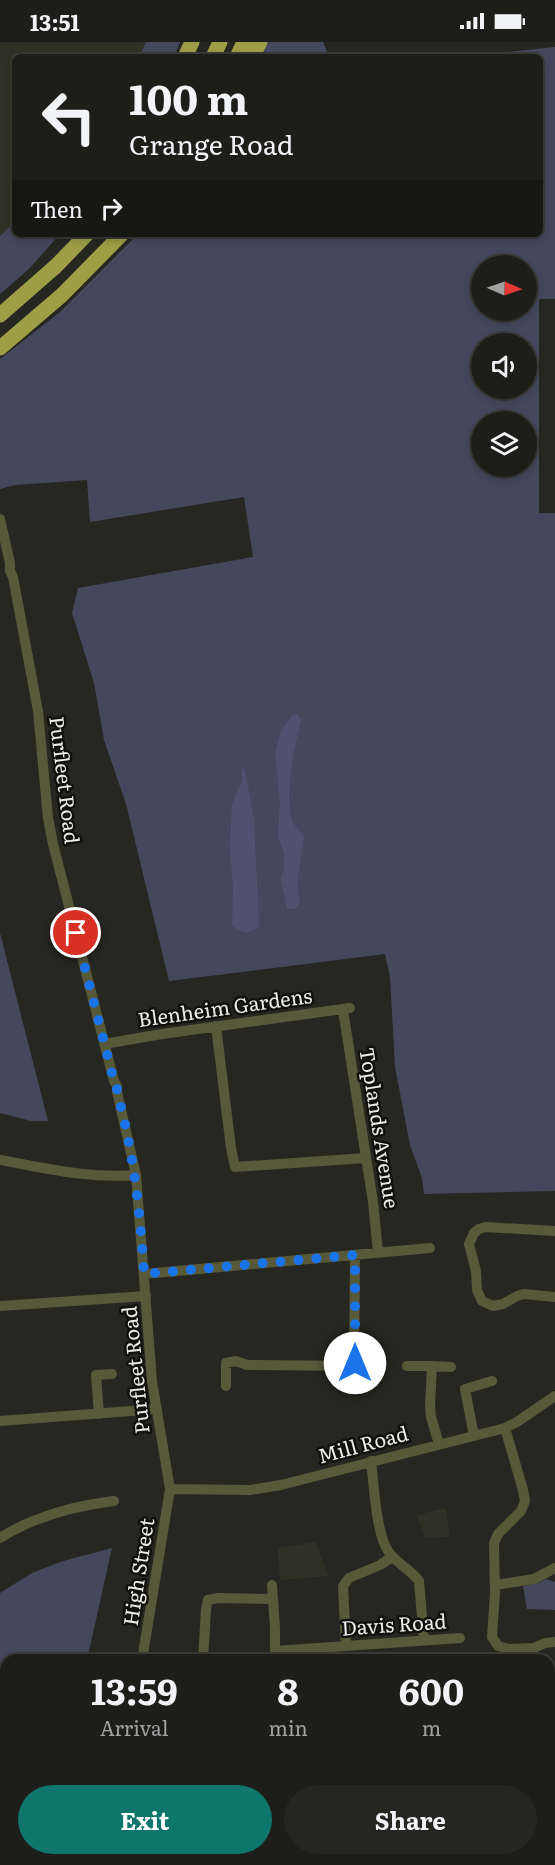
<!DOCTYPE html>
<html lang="en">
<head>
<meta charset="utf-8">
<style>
  body { margin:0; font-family:Literata,serif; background:#252622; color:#f1f3f6; height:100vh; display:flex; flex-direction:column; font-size:22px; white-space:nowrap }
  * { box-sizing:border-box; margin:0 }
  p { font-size:20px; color:#a0a2a2 }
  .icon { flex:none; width:33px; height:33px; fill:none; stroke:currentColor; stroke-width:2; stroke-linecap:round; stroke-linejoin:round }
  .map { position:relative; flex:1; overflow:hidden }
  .panel { position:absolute; left:0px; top:1612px; width:555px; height:212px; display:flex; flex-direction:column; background:#1d1d19; border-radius:18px 18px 0 0; box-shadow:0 3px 9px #0003,0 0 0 2px #3b3b38 }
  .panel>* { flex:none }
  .top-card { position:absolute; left:12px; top:12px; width:531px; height:183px; border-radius:9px; box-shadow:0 3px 9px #0003,0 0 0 2px #3b3b38; background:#1d1d19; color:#f1f3f6; overflow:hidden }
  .needle { width:39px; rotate:92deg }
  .fabs { position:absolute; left:471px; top:213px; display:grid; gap:12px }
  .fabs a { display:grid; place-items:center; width:66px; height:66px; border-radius:50%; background:#1d1d19; box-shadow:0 3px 9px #0003,0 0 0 2px #3b3b38; font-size:30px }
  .pin { position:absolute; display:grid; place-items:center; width:51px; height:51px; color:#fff; margin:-26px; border:3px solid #fff; border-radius:50%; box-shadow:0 2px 6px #0007 }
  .me { position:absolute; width:66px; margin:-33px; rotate:0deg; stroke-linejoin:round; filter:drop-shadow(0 0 4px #0008) }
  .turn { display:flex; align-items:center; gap:21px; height:126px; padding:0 18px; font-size:27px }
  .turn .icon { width:78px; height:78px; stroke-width:2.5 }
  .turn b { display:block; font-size:42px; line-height:51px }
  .then { display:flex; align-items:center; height:57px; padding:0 18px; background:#0003; gap:12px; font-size:22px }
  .eta { display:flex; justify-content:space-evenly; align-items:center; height:102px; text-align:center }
  .eta b { font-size:36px; font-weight:700; line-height:42px }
  .button { display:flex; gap:12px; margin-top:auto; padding:12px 18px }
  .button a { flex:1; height:69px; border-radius:36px; background:#0f766e; color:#fff; font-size:24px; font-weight:700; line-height:69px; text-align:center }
  .button a+a { background:#252622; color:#f1f3f6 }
  .status { display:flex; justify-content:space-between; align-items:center; height:42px; padding:0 30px; background:#1d1d19; direction:ltr }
  .status svg { height:16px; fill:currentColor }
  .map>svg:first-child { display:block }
</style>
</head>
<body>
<div class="status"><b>13:51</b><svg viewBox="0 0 49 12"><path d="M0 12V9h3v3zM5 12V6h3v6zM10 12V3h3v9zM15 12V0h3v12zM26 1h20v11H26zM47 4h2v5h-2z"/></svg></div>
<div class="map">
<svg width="555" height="1823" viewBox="0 0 555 1823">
  <rect width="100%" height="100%" fill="#272721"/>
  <!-- built -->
  <path fill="#303125" d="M0 0H146L139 15H15V180L0 194Z
    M446 1466 450 1495 425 1496 417 1473Z
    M316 1500 328 1534 280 1538 278 1506Z"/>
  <!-- green -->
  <path fill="#45475c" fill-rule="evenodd" d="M146 0H180L174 15H139Z
    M262 0H323L329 15H255Z
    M555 5V257H539V471H555V1149L424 1152 422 1136 410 1103 395 1025 390 935 385 912 169 939 126 762 104 698 94 641 72 571 78 546 253 515 244 455 90 480 87 438 15 443 0 447V317L60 270 138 192H540V15H460ZM482 224H526V268H482ZM482 302H526V346H482ZM482 380H526V424H482Z
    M15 180V192H60L29 227 0 252V194Z
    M0 891 48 1079H31L0 1071Z
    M112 1506 87 1618H6V1732H0V1551L32 1531 60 1520Z
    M546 1537 555 1540V1568L527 1567 523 1544 538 1541Z
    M0 1792 6 1794V1818H60L59 1823H0Z"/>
  <!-- forest -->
  <path fill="#4f5170" d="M298 672 301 678C295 704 283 756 293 780 296 786 301 790 304 795L297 841 300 861 295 867H287L281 837 284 826V811L278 794 280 760 275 711 281 690 291 674Z
    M242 726 245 728 254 778 259 884C247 894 244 891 232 884L233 845 230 804 232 762 242 739Z"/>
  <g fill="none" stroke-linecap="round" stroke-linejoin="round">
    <!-- minor -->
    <path stroke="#585938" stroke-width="10" d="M0 477 10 521V529L13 535 38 669 48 776 53 802 114 1039 117 1044V1050L136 1133 152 1339 170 1447 142 1618
      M343 968 373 1160 378 1210
      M216 984 231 1106 235 1125 366 1116
      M104 1002 162 992 350 966
      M0 1118C45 1126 89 1137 136 1133
      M555 1189 486 1185 479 1187 474 1191 469 1202 476 1229 477 1248 482 1259 493 1264 503 1262 517 1254 524 1252 555 1255
      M144 1232 430 1206
      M0 1264 146 1254
      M407 1324H432L430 1364 431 1375 439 1402
      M432 1324 451 1325
      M226 1344V1321L236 1319 247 1323 354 1324 355 1213
      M99 1372 96 1333 112 1332
      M0 1379 157 1367
      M505 1386 523 1448 525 1459 521 1469 498 1492 494 1501 495 1551 492 1595 498 1604 509 1607 534 1606 545 1601 555 1600
      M474 1394 465 1347 492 1339
      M371 1419C374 1442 376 1491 388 1509 396 1521 410 1527 419 1539L424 1598
      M170 1447 250 1448 281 1443 505 1386 517 1380 555 1354
      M0 1496C35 1474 73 1464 114 1459
      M272 1543 275 1586V1618
      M495 1543 534 1537 555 1526
      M346 1604 343 1544 349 1536 380 1523 392 1515
      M275 1609 460 1596
      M203 1618 206 1567 208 1558 218 1556 273 1557
      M549 1699 555 1700
      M0 1772 6 1773
      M549 1809 555 1810
      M84 1823 85 1818
      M353 1823V1818
      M444 1823 445 1818"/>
    <!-- highway -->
    <path stroke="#9d9e46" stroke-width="15" d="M185 15 192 0
      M213 15 220 0
      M237 15 244 0
      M252 15 260 0
      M0 273 56 224 87 192
      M0 306 62 253 122 192"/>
  </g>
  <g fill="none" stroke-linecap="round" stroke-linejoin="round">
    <!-- route -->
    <path stroke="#1a73e8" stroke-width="10" stroke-dasharray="0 18" d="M76 891 114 1039 117 1044V1050C134 1111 140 1170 144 1232L355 1213V1321"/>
  </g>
  <g text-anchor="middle" stroke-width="5" stroke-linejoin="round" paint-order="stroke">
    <!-- street labels -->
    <g font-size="20" fill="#ecede9" stroke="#10100d">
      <text transform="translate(64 738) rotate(83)" y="7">Purfleet Road</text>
      <text transform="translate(225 966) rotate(-8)" y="7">Blenheim Gardens</text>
      <text transform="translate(379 1086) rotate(81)" y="7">Toplands Avenue</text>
      <text transform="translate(136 1328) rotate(-96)" y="7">Purfleet Road</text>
      <text transform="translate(363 1403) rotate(-15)" y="7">Mill Road</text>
      <text transform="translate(139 1530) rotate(-81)" y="7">High Street</text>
      <text transform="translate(394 1583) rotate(-4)" y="7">Davis Road</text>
    </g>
  </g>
</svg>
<div class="fabs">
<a><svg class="needle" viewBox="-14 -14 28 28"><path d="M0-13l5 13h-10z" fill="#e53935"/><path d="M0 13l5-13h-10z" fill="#a0a2a2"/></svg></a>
<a><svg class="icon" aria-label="sound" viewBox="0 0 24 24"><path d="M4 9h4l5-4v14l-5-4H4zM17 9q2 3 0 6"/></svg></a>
<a><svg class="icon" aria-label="layers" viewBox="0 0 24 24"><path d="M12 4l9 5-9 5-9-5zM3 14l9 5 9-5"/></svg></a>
</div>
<div class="pin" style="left:76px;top:891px;background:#d93025"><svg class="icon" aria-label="arrive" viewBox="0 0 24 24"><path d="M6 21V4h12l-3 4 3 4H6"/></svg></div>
<svg class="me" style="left:355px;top:1321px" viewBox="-20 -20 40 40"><circle r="19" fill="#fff"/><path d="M0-13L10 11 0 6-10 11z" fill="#1a73e8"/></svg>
<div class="top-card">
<div class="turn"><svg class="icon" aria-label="left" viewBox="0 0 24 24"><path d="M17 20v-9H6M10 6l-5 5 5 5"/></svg><div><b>100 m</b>Grange Road</div></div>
<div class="then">Then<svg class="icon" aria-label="right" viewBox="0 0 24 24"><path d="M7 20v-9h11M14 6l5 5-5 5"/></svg></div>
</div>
<section class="panel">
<div class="eta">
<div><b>13:59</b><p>Arrival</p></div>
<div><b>8</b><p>min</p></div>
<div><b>600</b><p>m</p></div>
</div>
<div class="button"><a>Exit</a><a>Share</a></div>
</section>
</div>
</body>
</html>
